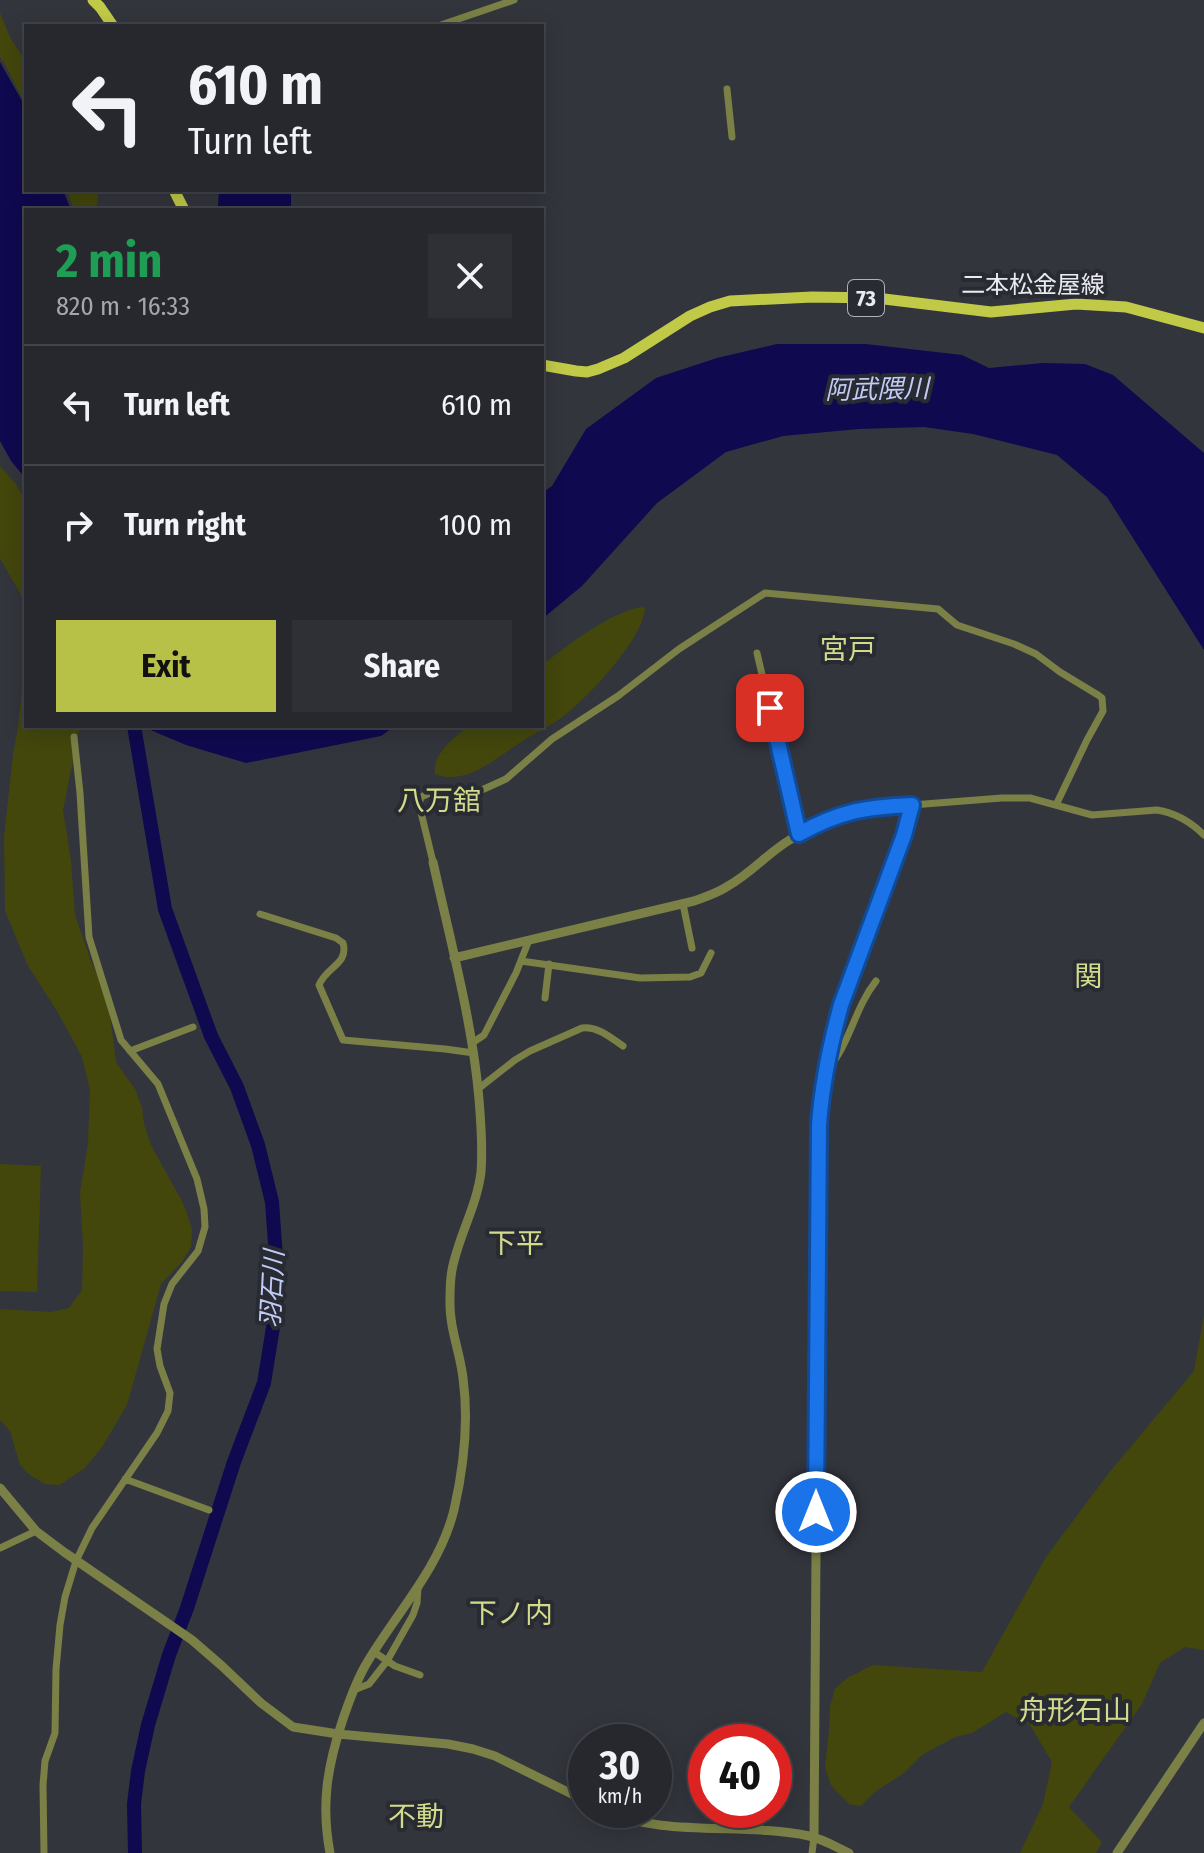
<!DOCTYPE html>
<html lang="en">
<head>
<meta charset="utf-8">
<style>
  body { margin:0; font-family:"Fira Sans Condensed","Noto Sans JP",sans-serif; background:#2e3036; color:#f1f3f6; height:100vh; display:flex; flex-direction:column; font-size:30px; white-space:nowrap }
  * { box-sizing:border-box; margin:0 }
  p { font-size:26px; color:#a4a6aa }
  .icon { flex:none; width:44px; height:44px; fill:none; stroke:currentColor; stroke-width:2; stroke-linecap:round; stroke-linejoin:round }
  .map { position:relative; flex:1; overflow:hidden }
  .panel { position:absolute; left:24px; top:208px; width:520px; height:520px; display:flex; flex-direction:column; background:#26282e; border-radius:0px; box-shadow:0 4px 20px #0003,0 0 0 2px #42444a }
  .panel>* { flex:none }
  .top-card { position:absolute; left:24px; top:24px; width:520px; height:168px; border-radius:0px; box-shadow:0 4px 20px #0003,0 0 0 2px #42444a; background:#26282e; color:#f1f3f6; overflow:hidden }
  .speed { position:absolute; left:568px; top:1724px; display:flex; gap:16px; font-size:40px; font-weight:700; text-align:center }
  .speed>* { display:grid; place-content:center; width:104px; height:104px; border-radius:50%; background:#26282e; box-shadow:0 4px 20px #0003,0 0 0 2px #42444a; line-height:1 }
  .speed small { font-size:20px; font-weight:400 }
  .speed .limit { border:12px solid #d22; background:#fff; color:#111 }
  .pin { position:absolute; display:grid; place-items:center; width:68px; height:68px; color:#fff; margin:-34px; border-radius:16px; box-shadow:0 4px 12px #0006 }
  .me { position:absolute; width:88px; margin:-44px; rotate:0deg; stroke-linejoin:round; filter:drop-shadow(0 0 6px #0008) }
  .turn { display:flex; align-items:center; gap:28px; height:168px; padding:0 32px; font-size:36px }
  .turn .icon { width:104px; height:104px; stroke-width:2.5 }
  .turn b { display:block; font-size:56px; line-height:68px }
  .round { display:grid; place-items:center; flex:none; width:84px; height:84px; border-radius:0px; background:#2e3036 }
  .overview { display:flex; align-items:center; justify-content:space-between; height:136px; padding:0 32px }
  h1 { font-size:48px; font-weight:700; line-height:60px; color:#1e9e55 }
  .action { display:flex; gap:16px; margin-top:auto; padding:16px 32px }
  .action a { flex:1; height:92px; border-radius:0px; background:#b8c147; color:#111; font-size:32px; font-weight:700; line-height:92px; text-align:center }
  .action a+a { background:#2e3036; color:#f1f3f6 }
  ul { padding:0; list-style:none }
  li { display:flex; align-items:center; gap:24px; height:120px; padding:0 32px; border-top:2px solid #42444a }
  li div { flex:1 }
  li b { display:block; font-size:30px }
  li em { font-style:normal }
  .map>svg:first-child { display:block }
</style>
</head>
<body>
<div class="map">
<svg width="1204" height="1853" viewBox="0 0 1204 1853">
  <rect width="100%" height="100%" fill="#33353d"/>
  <!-- green -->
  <path fill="#43470c" d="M0 13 11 39 23 57 26 66V106L5 64 0 57Z
    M67 190H98L97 210H74Z
    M0 466 15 483 26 501V624L22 597 0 558Z
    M641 607 645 608C643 639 589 696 565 715 551 726 533 734 518 744 494 760 464 786 435 774 432 753 454 739 468 726H542V665C570 644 607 614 641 607Z
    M26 651V726H80L63 810 71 861 75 915 91 961 103 985 109 1006 116 1062 135 1089 142 1107 144 1124 151 1145 184 1205 192 1229 191 1247 182 1262 161 1284 127 1405 102 1447 85 1468 59 1485 45 1484 30 1475 20 1465 10 1431 0 1420V1309L51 1312 69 1308 82 1290 83 1247 80 1193 88 1144 90 1090 82 1057 57 1011 28 966 5 911 4 837 13 755 18 727Z
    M0 1164 41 1166 37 1292 0 1291Z
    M1204 1315V1650L1185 1647 1160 1663 1142 1704 1069 1807 1102 1842 1096 1853H1020L1043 1804 1052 1762 1030 1725 1006 1712 972 1733 955 1737 922 1755 904 1773 876 1791 861 1806 849 1804 839 1794 831 1785 825 1767 829 1732 830 1706 835 1689 847 1678 873 1665 982 1672 1046 1557 1108 1474 1194 1371Z"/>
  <!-- water -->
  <path fill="#0f094f" d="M0 62 26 108V190H63L71 210H26V479L11 461 0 441Z
    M219 190H291V210H221L218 206Z
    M777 344H866L962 355 989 368 1043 363 1085 364 1113 375 1204 453V650L1107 497 1057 455 973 434 924 427 859 429 783 436 726 452 657 503 582 586 542 619V493L552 486 586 429 656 378 717 358Z
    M141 726H395L381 736 246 763 186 745Z"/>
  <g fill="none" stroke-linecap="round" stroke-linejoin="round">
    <!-- river -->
    <path stroke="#0f094f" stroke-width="14" d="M134 726 165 909 211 1036 237 1087 258 1145 272 1202 278 1285 275 1315 264 1383 234 1462 187 1608 169 1655 148 1725 138 1771 134 1804 135 1853"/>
    <!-- minor -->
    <path stroke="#7b8046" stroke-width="7" d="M438 26 514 0
      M727 89 732 137
      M757 653 799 834
      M433 862 419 804 421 797 434 791 462 799 506 779 552 739 618 696 679 649 765 593 938 609 957 625 1014 644 1036 654 1060 672 1098 695 1102 698 1103 711 1087 740 1057 803
      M683 904 692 948
      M260 914 336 938 343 943C349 964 326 967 319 985L343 1040 445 1049 474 1053
      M521 961 640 978 690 977 701 973 711 953
      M545 998 549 964
      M833 1033C855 956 890 882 912 805L1002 798H1030L1092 815 1157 810C1175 813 1191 822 1204 835
      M472 1043 484 1035 516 973 529 940
      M130 1051 193 1027
      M826 1071C850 1045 854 1009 876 981
      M478 1089 515 1060 530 1051 582 1028C598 1026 611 1038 623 1046
      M125 1479 209 1510
      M0 1548 36 1531
      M374 1652 395 1666 420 1675
      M354 1690 369 1684 387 1661 413 1615 417 1603 418 1588
      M44 1853 43 1785 45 1761 55 1733 56 1669 60 1625 65 1597 76 1561 92 1528 157 1433 168 1411 170 1393 160 1366 157 1349 164 1304 172 1284 198 1251 205 1227 204 1209 197 1179 158 1084 121 1040 89 937 80 793 74 737
      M812 1853 814 1837"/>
    <!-- tertiary -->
    <path stroke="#7b8046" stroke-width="9" d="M454 958 694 901C705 897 718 893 728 886 750 874 767 854 788 841 831 813 862 807 912 805
      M0 1488 36 1531 64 1552 192 1640 222 1666 261 1703 293 1727 338 1734 448 1744 473 1749 495 1756 586 1801
      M603 1810C663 1838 745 1822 809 1836 823 1839 836 1847 849 1853
      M814 1837 819 1125 821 1092 833 1033
      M330 1853C321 1805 327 1768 342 1722 348 1704 355 1684 365 1666 395 1614 439 1570 454 1510 464 1466 469 1422 463 1378 460 1352 449 1327 450 1300 450 1291 450 1280 452 1270 458 1237 477 1206 481 1172 483 1147 481 1123 479 1099 472 1019 450 940 433 862
      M1117 1853 1204 1723"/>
    <!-- primary -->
    <path stroke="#c1ca47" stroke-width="11" d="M93 0 100 7 113 26
      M174 190 184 210
      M542 365 576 371 587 372 598 369 624 358 690 316 710 307 730 301 812 297 876 298 991 312 1076 304 1126 307 1204 328"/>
  </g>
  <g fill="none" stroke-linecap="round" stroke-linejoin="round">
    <!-- route casing -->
    <g stroke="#114b97" stroke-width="20">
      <path id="route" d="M770 708 799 834C840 811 866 807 912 805L904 835 841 1005C830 1045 822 1084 819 1125L816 1512"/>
    </g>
    <!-- route -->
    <use href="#route" stroke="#1a73e8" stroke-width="14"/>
  </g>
  <g text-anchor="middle" stroke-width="8" stroke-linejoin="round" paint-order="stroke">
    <!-- shield labels -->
    <rect fill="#292b33" stroke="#b0b1b7" stroke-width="2" x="848" y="280" width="36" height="36" rx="6"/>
    <g font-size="22" font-weight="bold" fill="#eaebf0">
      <text x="866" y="306">73</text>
    </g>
    <!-- street labels -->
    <g font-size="24" fill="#eaebf0" stroke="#292b33">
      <text x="1033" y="293">二本松金屋線</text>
    </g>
    <!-- water labels -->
    <g font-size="26" font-style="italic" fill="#c1cbf5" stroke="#292b33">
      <text transform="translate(877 389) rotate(-1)" y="9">阿武隈川</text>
      <text transform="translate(272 1289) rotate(-87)" y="9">羽石川</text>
    </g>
    <!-- quarter labels -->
    <g font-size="28" fill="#d2da8c" stroke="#292b33">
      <text x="848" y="659">宮戸</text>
      <text x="439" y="810">八万舘</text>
      <text x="1088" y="986">関</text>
      <text x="516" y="1253">下平</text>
      <text x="511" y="1623">下ノ内</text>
      <text x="1075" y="1720">舟形石山</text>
      <text x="416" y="1826">不動</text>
    </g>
  </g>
</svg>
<div class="speed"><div>30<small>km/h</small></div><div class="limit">40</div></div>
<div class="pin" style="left:770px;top:708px;background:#d93025"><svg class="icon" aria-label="arrive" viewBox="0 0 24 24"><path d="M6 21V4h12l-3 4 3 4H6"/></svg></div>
<svg class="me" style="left:816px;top:1512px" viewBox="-20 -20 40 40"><circle r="17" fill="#1a73e8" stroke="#fff" stroke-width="3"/><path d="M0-11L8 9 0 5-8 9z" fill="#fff"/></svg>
<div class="top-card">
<div class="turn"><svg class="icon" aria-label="left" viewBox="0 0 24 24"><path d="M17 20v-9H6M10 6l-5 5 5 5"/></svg><div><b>610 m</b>Turn left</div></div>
</div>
<section class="panel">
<div class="overview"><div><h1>2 min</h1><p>820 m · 16:33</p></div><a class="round"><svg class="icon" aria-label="close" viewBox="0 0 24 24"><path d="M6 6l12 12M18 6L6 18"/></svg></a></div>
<ul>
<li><svg class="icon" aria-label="left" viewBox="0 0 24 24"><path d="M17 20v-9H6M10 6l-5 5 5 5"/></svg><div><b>Turn left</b></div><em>610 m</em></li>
<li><svg class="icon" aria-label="right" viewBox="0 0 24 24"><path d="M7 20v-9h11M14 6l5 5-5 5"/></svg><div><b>Turn right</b></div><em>100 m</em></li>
</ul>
<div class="action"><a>Exit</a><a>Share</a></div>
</section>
</div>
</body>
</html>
